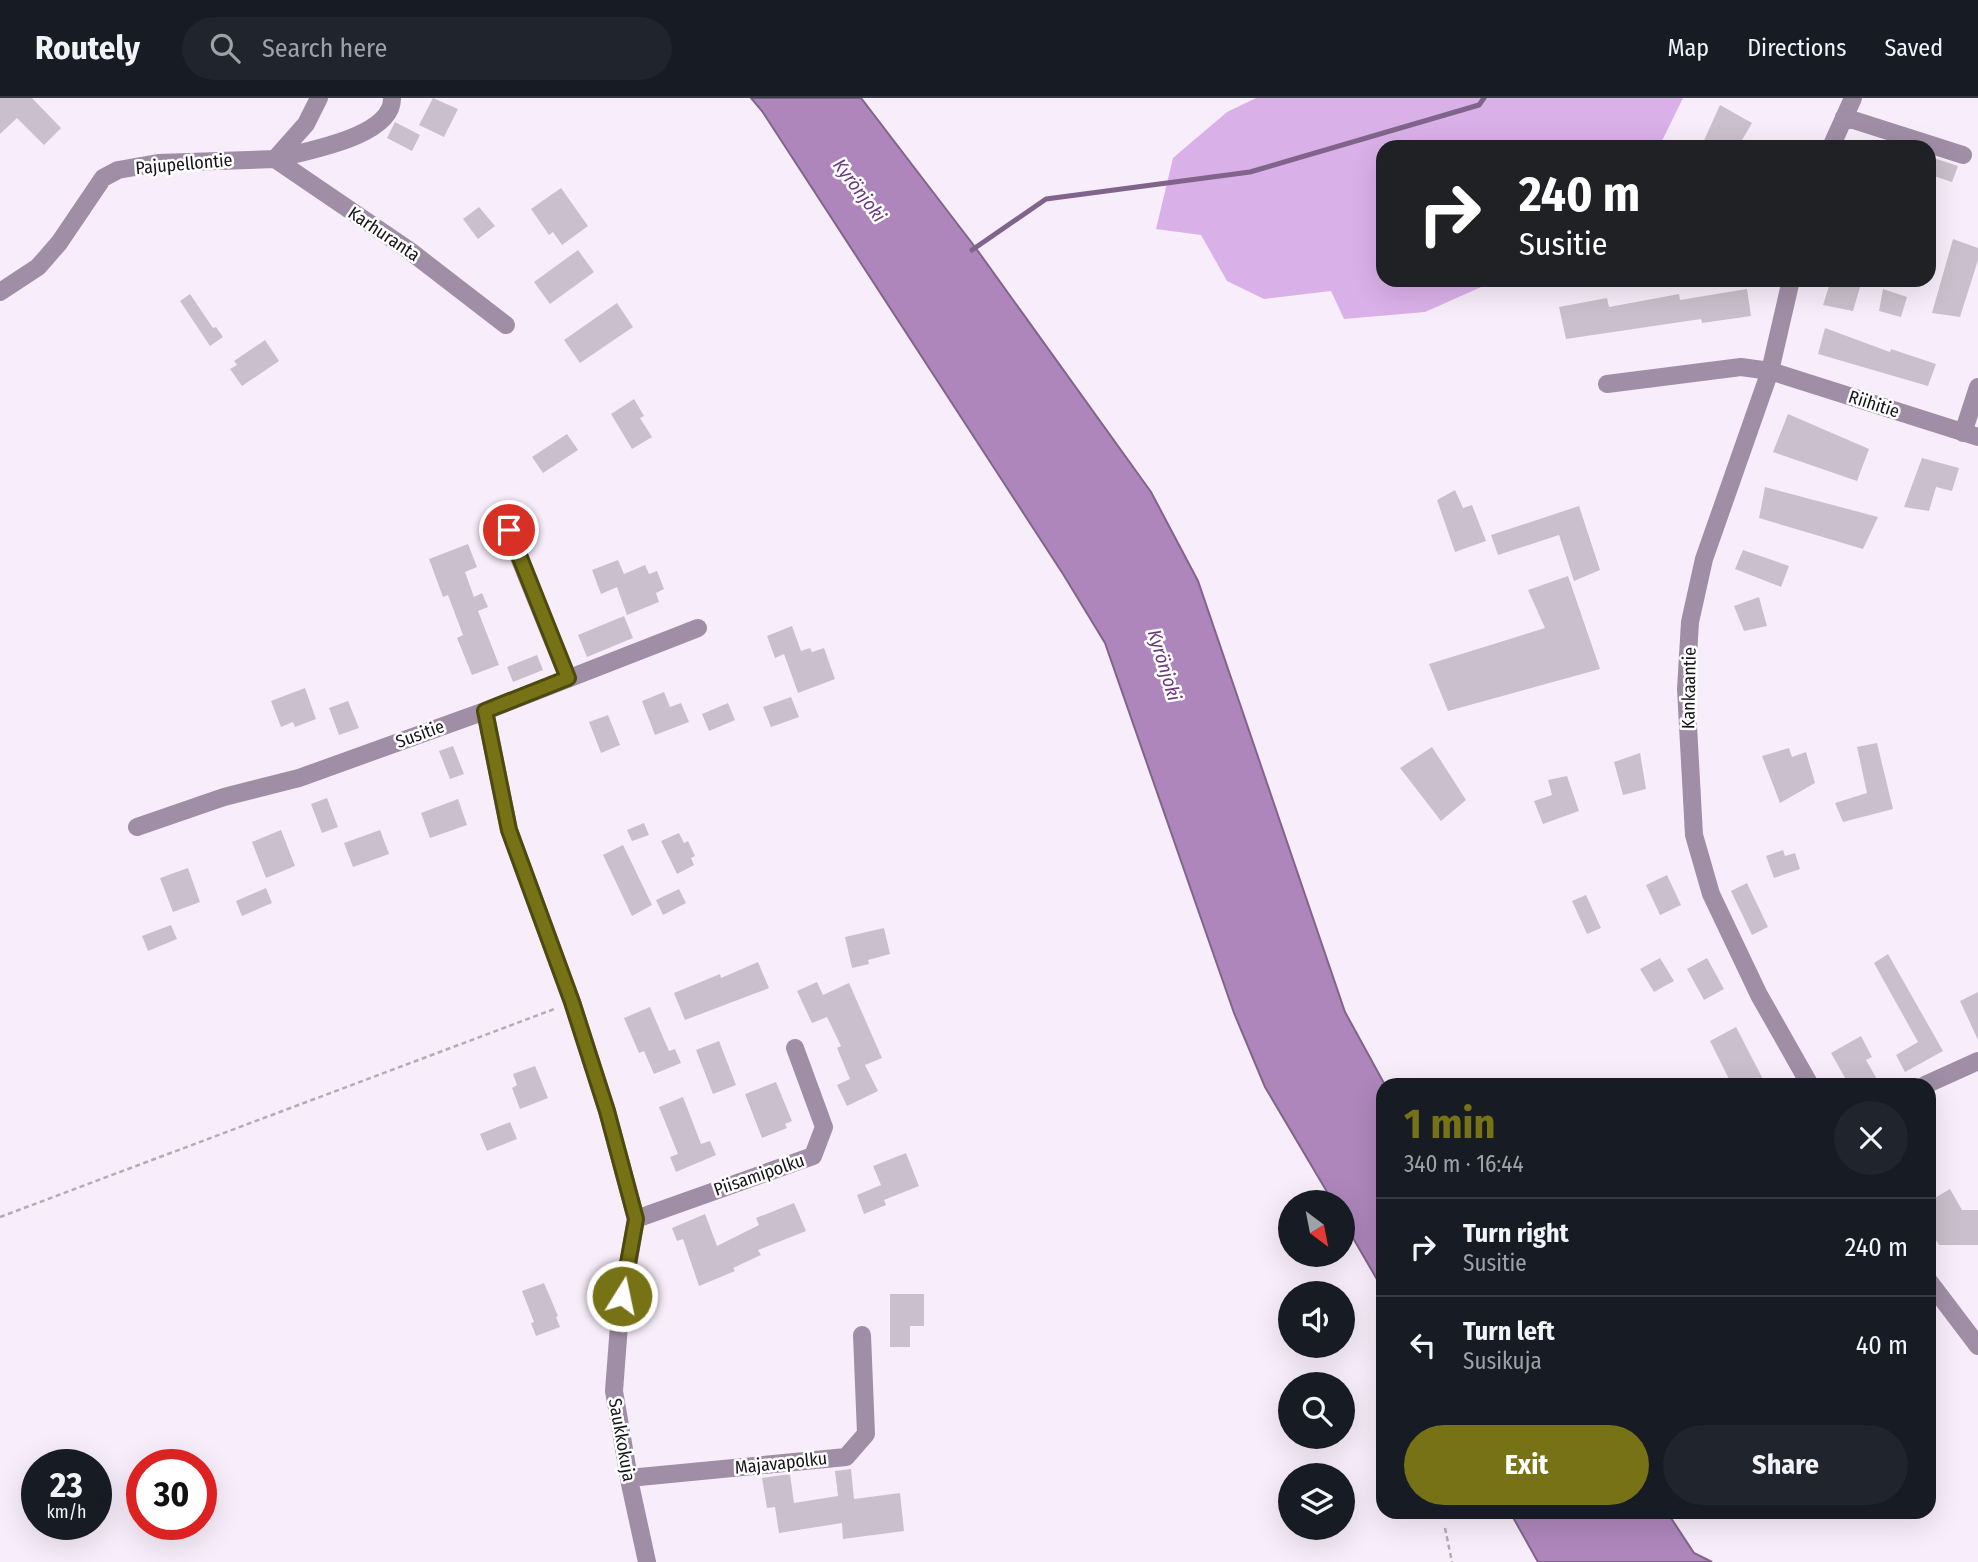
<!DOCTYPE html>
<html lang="en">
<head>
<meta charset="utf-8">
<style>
  body { margin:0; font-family:"Fira Sans Condensed",sans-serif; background:#20242c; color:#f1f3f6; height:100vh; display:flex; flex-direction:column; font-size:26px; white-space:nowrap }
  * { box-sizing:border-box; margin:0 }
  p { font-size:23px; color:#9ea1a6 }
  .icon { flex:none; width:38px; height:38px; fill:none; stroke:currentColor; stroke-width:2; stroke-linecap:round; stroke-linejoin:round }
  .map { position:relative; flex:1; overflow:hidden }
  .side { position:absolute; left:1376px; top:980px; width:560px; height:441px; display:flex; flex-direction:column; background:#171b24; border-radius:21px; box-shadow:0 7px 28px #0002 }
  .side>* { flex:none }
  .top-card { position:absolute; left:1376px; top:42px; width:560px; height:147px; border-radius:21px; box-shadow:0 7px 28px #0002; background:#202124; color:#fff; overflow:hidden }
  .needle { width:46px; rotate:148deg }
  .tools { position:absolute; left:1278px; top:1092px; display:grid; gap:14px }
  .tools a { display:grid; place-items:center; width:77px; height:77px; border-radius:50%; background:#171b24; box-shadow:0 7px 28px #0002; font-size:35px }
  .speed { position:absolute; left:21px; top:1351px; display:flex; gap:14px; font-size:35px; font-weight:700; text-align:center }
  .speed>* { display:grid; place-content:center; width:91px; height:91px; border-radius:50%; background:#171b24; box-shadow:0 7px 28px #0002; line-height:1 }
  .speed small { font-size:18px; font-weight:400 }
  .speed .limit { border:10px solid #d22; background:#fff; color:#111 }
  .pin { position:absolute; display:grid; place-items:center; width:60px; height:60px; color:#fff; margin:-30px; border:4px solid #fff; border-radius:50%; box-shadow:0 2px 7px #0007 }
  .me { position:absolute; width:77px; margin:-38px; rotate:10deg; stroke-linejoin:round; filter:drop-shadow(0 0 5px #0008) }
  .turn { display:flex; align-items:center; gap:24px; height:147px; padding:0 28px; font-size:32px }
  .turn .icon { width:91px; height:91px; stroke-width:2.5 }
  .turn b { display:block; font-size:49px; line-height:60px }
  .round { display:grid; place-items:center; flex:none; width:74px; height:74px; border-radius:37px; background:#20242c }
  .overview { display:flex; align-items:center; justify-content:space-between; height:119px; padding:0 28px }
  h1 { font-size:42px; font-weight:700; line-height:52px; color:#767215 }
  .action { display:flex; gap:14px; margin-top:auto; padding:14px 28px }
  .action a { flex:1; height:80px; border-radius:42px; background:#767215; color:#fff; font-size:28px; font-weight:700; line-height:80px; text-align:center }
  .action a+a { background:#20242c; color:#f1f3f6 }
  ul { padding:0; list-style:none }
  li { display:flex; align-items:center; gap:21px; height:98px; padding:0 28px; border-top:2px solid #363941 }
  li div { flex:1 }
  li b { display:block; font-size:26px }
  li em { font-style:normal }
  header { display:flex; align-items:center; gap:42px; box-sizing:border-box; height:98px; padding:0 35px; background:#171b24; border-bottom:2px solid #363941 }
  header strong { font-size:33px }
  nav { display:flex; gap:38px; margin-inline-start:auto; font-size:24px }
  .search { width:490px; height:63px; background:#20242c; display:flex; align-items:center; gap:18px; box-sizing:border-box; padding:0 24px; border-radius:38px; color:#9ea1a6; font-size:26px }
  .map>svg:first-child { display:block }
</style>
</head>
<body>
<header>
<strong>Routely</strong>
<div class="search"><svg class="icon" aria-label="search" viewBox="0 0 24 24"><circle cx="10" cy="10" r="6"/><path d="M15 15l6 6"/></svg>Search here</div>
<nav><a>Map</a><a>Directions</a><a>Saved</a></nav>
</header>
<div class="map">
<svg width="1978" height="1464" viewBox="0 0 1978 1464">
  <rect width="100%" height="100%" fill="#f8eefb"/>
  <!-- forest -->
  <path fill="#dab0e9" d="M1256 0H1683L1659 49H1382V182H1497L1425 214 1344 221 1331 193 1264 201 1227 183 1201 137 1156 131 1173 60 1227 14Z"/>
  <!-- water -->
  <path fill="#ae86bc" stroke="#81648b" stroke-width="2" d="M751 0H861L975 149 1151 394 1198 483 1345 914 1385 987H1382V1190L1342 1121V1104H1333L1265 989 1234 915 1105 545 1063 476 762 13Z
    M1510 1414H1667L1694 1455 1712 1464H1538Z"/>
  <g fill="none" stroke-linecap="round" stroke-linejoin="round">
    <!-- stream -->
    <path stroke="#81648b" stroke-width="5" d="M972 152 1046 101 1250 74 1479 7 1484 0"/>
  </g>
  <!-- building -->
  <path fill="#cac0cd" d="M0 0H32L61 30 44 47 17 20 0 36Z
    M433 0 458 11 444 39 419 27Z
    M1720 7 1752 25 1738 49H1701Z
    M395 24 420 37 412 53 387 40Z
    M1928 58 1958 68 1952 84 1928 76Z
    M561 90 588 128 562 147 553 134 549 137 531 111Z
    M479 109 495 128 478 141 463 121Z
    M1953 141 1978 150V162L1960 219 1932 215Z
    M578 152 594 174 550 206 534 184Z
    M1831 182H1862L1853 213 1823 207Z
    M1747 191 1751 218 1702 225 1701 221 1566 241 1559 209 1607 200 1609 209 1679 196 1680 202Z
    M1883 191 1907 199 1901 219 1879 213Z
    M190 196 213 230 216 229 223 239 210 248 180 203Z
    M617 205 633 229 580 265 564 242Z
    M1825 230 1890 254 1891 251 1936 266 1928 288 1818 256Z
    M265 242 279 263 242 288 230 271 237 267 234 263Z
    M634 301 644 318 640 320 652 339 632 351 611 316Z
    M1788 316 1869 351 1857 383 1773 354Z
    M567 336 578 352 543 375 532 359Z
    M1922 360 1959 370 1952 393 1936 389 1929 413 1904 409Z
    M1765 389 1878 419 1863 451 1759 420Z
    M1455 392 1463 410 1472 407 1486 443 1455 454 1437 402Z
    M1579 408 1600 472 1574 483 1559 437 1498 457 1491 437Z
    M468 446 477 469 465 474 474 499 482 495 488 509 478 513 499 567 472 577 457 540 463 537 448 497 443 499 429 461Z
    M1743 452 1789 468 1781 489 1735 471Z
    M618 462 624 476 645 467 649 476 657 473 664 491 656 495 659 504 627 517 617 489 601 496 592 472Z
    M1568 478 1600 571 1448 613 1429 566 1545 530 1528 492Z
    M1759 499 1767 528 1744 533 1734 508Z
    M624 518 633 540 587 559 578 537Z
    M792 528 801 553 810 550 812 554 824 550 835 581 798 595 784 556 775 560 767 538Z
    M537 557 543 572 513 584 507 569Z
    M305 590 316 621 295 629 293 624 281 629 271 603Z
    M664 594 670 609 681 605 689 624 655 637 642 603Z
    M791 599 799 619 771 629 763 609Z
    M348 603 359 630 339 637 329 610Z
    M728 605 735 622 709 633 702 616Z
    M608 617 620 647 601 655 589 624Z
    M1877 645 1893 711 1843 724 1835 705 1867 695 1857 649Z
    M453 648 464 676 450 681 439 653Z
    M1432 649 1466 702 1441 723 1400 670Z
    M1789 650 1792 659 1806 654 1815 685 1780 705 1762 658Z
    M1640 655 1646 691 1623 697 1614 664Z
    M1567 678 1579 713 1543 726 1534 703 1552 697 1548 682Z
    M327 700 338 729 322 735 311 706Z
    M458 701 467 727 430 740 421 715Z
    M644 725 649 737 632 743 627 732Z
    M281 732 295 768 266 780 252 744Z
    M380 732 389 756 353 769 344 745Z
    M679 735 684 745 688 743 695 758 691 760 694 767 677 776 661 743Z
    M623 747 652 807 632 818 603 757Z
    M1783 752 1785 758 1795 755 1800 771 1774 780 1766 758Z
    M188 770 200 804 173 814 160 780Z
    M1667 777 1681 807 1660 817 1646 787Z
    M1747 785 1768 829 1752 837 1731 793Z
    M266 790 272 805 242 818 236 803Z
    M679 791 686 805 663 817 656 802Z
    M1586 797 1601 830 1587 836 1572 803Z
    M171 827 177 841 148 853 142 838Z
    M884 830 890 856 868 862 869 866 852 870 845 839Z
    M1888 856 1943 953 1905 974 1896 957 1918 944 1874 865Z
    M1660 860 1674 883 1654 894 1640 871Z
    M1707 860 1724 891 1704 902 1687 871Z
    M758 864 769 890 685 922 674 895 720 876 721 880Z
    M817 884 823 897 849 885 882 960 865 967 878 993 847 1008 837 987 850 981 837 950 841 948 827 919 812 925 797 893Z
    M1978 894V942L1960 903Z
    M650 909 669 953 675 951 681 965 654 976 644 953 639 955 624 920Z
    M1736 929 1766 987H1732L1710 943Z
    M1861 938 1872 959 1866 962 1878 983 1870 987H1849L1831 955Z
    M719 943 736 987 713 996 696 952Z
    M535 968 548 1000 520 1011 512 990 517 987 513 976Z
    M776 984 792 1023 785 1026 787 1030 762 1040 745 996Z
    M683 999 701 1046 710 1043 716 1057 676 1074 670 1059 678 1056 659 1009Z
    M510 1024 517 1041 487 1053 480 1036Z
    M906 1055 919 1088 884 1102 886 1107 864 1116 857 1097 881 1087 873 1068Z
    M1950 1091 1962 1112H1978V1147H1939L1928 1130V1104Z
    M794 1105 806 1133 758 1152 761 1157 733 1170 735 1173 699 1188 683 1141 677 1143 672 1130 705 1116 717 1148 759 1127 756 1120Z
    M544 1185 558 1218 556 1219 560 1229 536 1238 531 1225 534 1224 522 1193Z
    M890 1196H924V1228H910V1249H890Z
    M851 1371 854 1401 900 1395 904 1433 843 1441 842 1425 779 1435 775 1409 767 1410 762 1380 790 1376 794 1405 838 1398 835 1373Z"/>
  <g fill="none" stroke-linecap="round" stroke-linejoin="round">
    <!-- path -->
    <path stroke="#b3abb5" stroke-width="2.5" stroke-dasharray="5 3.5" stroke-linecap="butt" d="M0 1119 557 910
      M1445 1430 1452 1464"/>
    <!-- minor -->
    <path stroke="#a08ea7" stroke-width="18" d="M1844 19 1963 57
      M1831 49 1853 0
      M275 61C305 53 393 39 392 0
      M275 61 306 26 319 0
      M1791 182 1770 273 1704 461 1690 524 1686 591 1694 737 1711 796 1759 897 1810 987
      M0 194 38 169 59 145 103 80 118 72 158 65 275 61 410 153 506 227
      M1607 286 1741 269 1770 273 1978 339
      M1963 335 1978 289
      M508 432 568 580
      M485 613 509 732 572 904 607 1013 636 1121 620 1214 614 1293 630 1386 647 1464
      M137 729 224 699 299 680 485 613 698 530
      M1925 987 1978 963
      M636 1121 813 1058 824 1029 795 950
      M1928 1182 1978 1248
      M629 1380 846 1359 866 1336 862 1237"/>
  </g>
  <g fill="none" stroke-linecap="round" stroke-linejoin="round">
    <!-- route casing -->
    <g stroke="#4d4a0e" stroke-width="18">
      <path id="route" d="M509 432 568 580 485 613 509 732 572 904 607 1013 636 1121 622 1198"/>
    </g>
    <!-- route -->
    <use href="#route" stroke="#767215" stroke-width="12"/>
  </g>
  <g text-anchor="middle" stroke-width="5" stroke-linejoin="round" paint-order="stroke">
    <!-- street labels -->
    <g font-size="18" fill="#171419" stroke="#fff">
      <text transform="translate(184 66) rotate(-5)" y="6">Pajupellontie</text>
      <text transform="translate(384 136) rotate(34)" y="6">Karhuranta</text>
      <text transform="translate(1874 306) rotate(18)" y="6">Riihitie</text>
      <text transform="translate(1689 590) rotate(-89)" y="6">Kankaantie</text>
      <text transform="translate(420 636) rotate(-20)" y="6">Susitie</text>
      <text transform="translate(759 1077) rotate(-19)" y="6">Piisamipolku</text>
      <text transform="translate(622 1342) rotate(80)" y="6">Saukkokuja</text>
      <text transform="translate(781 1365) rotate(-6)" y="6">Majavapolku</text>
    </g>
    <!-- water labels -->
    <g font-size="19" font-style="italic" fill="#6b387c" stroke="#fff">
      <text transform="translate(860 92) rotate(53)" y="7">Kyrönjoki</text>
      <text transform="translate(1165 567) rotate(73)" y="7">Kyrönjoki</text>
    </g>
  </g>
</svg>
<div class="tools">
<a><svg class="needle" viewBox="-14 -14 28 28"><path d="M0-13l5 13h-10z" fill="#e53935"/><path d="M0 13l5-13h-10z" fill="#9ea1a6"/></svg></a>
<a><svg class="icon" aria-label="sound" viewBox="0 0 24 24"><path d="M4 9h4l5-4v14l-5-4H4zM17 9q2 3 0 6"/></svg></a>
<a><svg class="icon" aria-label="search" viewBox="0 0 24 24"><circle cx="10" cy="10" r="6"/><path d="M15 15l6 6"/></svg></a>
<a><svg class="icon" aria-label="layers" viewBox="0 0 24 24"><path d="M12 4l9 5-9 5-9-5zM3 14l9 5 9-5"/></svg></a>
</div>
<div class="speed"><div>23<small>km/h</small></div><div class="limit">30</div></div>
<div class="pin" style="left:509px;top:432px;background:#d93025"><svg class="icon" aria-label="arrive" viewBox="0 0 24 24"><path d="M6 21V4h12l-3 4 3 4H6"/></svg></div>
<svg class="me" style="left:622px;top:1198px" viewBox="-20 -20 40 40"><circle r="17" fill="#767215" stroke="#fff" stroke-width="3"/><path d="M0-11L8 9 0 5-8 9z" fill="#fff"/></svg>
<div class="top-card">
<div class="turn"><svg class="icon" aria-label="right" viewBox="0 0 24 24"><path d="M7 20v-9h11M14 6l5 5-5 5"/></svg><div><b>240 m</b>Susitie</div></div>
</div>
<section class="side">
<div class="overview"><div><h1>1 min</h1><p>340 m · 16:44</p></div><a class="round"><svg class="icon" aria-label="close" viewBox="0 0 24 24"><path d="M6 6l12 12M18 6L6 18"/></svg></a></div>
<ul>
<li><svg class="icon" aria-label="right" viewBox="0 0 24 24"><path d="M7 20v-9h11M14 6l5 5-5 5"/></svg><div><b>Turn right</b><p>Susitie</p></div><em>240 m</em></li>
<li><svg class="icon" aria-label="left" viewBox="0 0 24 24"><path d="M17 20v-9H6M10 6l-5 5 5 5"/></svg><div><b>Turn left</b><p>Susikuja</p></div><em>40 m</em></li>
</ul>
<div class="action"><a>Exit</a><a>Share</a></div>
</section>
</div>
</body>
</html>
